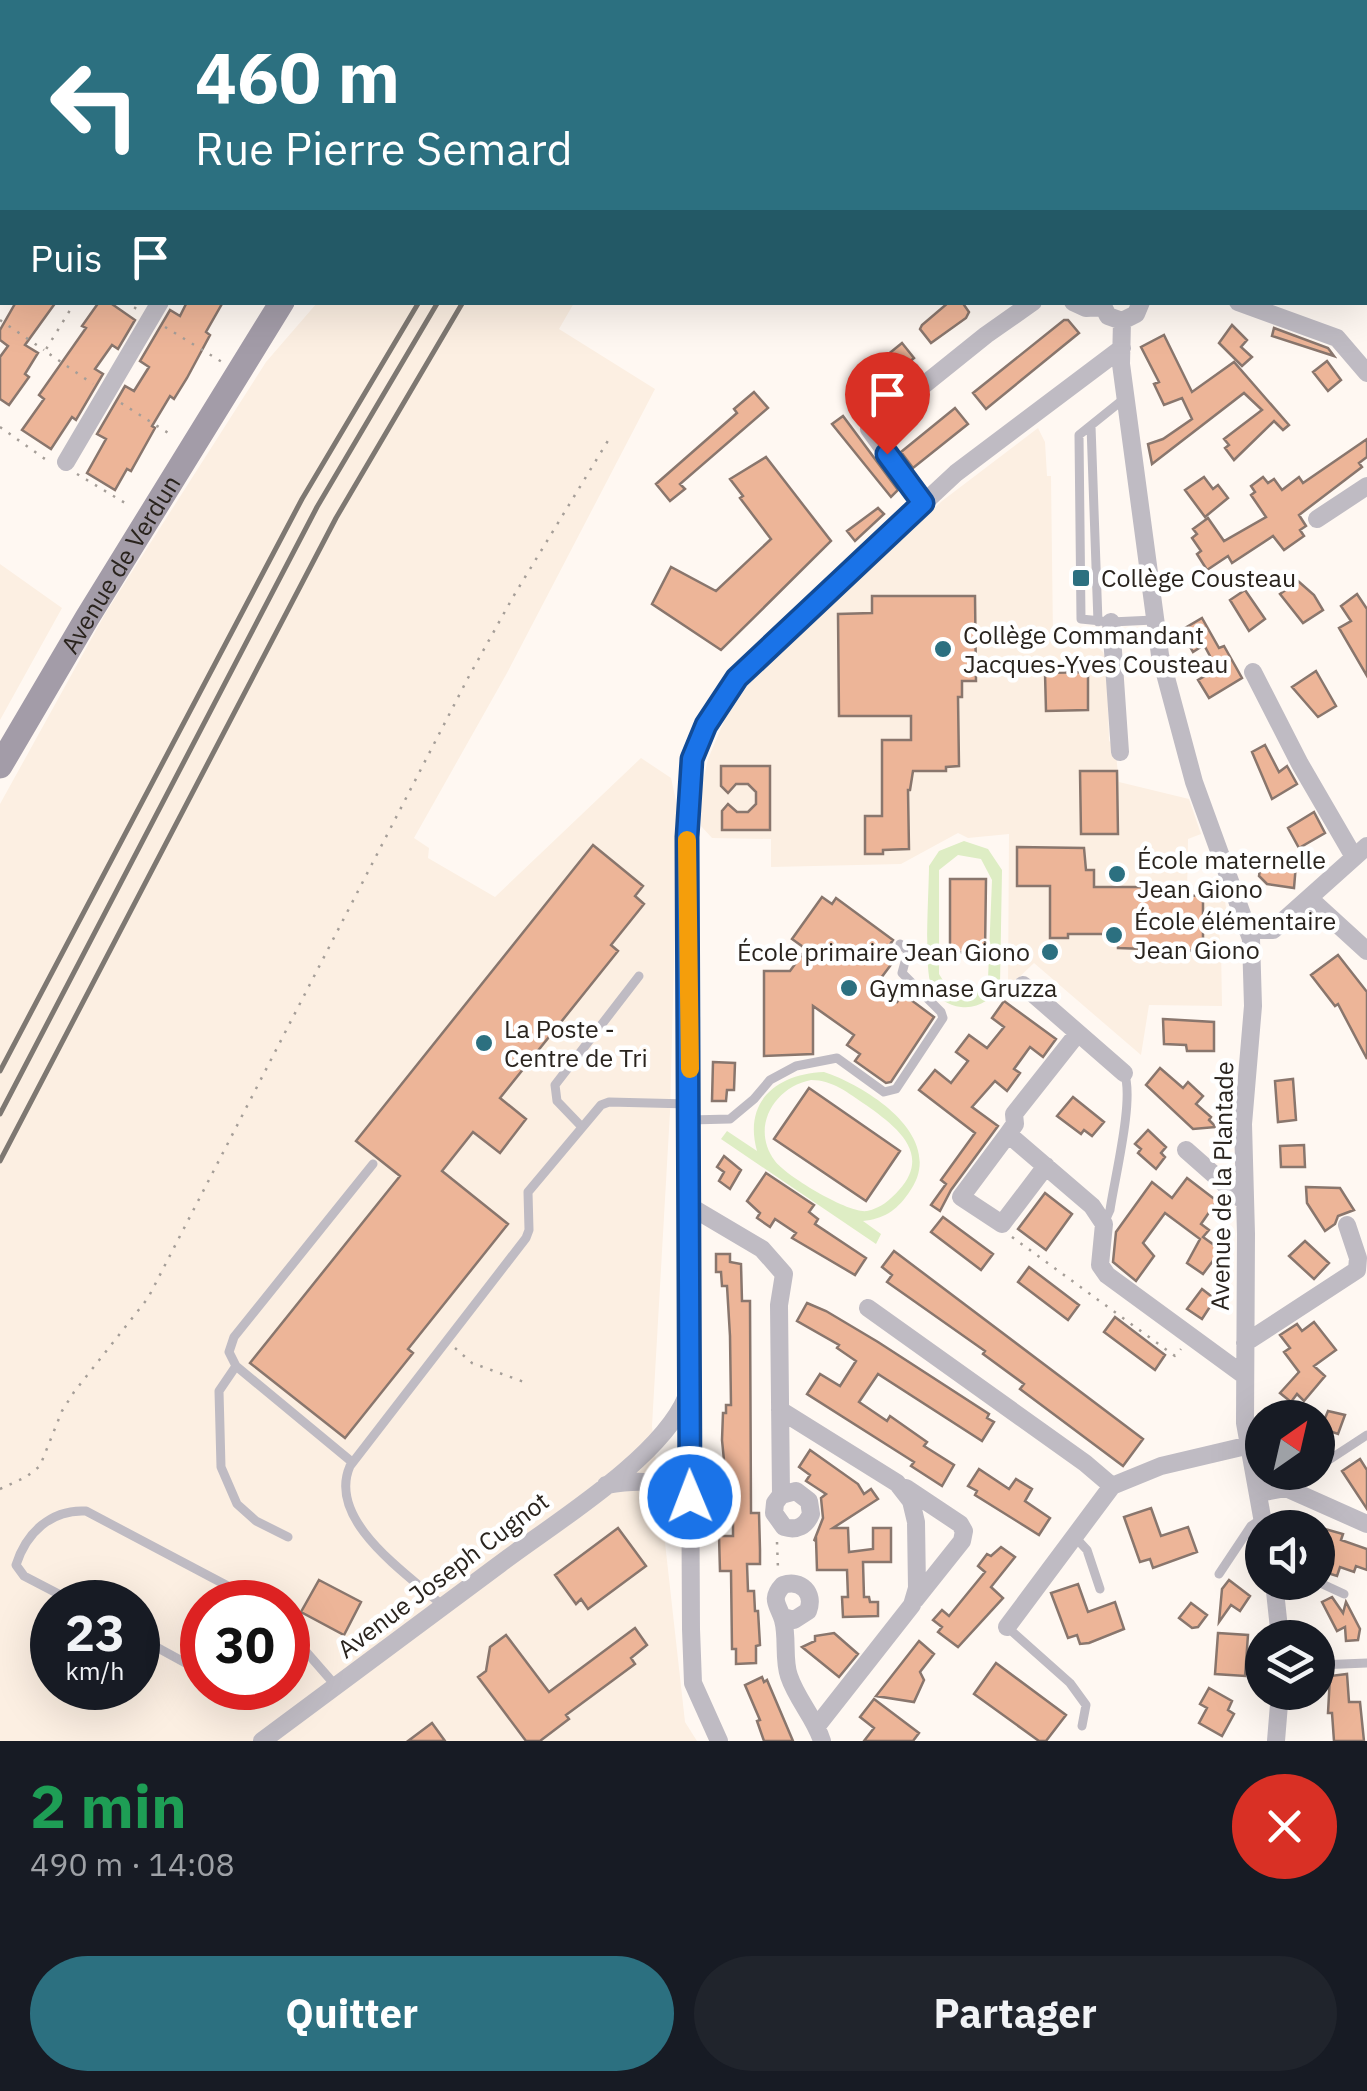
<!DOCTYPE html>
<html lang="fr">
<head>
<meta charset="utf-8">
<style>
  body { margin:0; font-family:"IBM Plex Sans",sans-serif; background:#20242c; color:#f1f3f6; height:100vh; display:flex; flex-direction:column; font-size:38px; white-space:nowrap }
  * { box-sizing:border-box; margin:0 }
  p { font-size:32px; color:#9ea1a6 }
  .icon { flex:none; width:55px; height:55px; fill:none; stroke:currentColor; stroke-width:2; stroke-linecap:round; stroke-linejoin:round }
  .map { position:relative; height:1741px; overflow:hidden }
  .sheet { display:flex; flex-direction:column; background:#171b24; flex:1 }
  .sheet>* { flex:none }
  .guide { position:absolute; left:0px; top:0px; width:1368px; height:305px; box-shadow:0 10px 40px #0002; background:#2c7080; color:#fff; overflow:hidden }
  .needle { width:65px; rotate:34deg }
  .fabs { position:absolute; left:1245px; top:1400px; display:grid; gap:20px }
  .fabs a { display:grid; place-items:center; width:90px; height:90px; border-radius:50%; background:#171b24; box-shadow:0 10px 40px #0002; font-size:50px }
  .speed { position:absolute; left:30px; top:1580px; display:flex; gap:20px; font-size:50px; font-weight:700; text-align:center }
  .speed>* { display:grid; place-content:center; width:130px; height:130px; border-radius:50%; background:#171b24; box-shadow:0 10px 40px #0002; line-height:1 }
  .speed small { font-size:25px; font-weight:400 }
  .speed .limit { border:15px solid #d22; background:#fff; color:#111 }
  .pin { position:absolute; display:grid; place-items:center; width:85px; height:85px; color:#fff; margin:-102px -42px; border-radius:50% 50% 50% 0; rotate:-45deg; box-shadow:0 0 10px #0007 }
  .pin .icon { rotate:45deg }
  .me { position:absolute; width:110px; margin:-55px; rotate:359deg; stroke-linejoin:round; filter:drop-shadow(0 0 8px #0008) }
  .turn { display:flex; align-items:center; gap:35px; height:210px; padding:0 30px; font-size:45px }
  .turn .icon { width:130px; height:130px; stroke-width:2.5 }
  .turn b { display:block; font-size:70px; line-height:85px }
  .then { display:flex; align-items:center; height:95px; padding:0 30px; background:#0003; gap:20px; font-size:38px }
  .round { display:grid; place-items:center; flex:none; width:105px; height:105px; border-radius:52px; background:#20242c }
  .overview { display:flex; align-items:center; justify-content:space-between; height:170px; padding:0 30px }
  h1 { font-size:60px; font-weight:700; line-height:75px; color:#1e9e55 }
  .action { display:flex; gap:20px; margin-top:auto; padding:20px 30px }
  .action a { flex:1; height:115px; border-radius:60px; background:#2c7080; color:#fff; font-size:40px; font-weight:700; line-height:115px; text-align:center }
  .action a+a { background:#20242c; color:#f1f3f6 }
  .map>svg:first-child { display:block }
</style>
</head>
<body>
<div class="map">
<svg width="1367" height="1741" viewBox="0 0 1367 1741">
  <rect width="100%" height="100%" fill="#fff8f2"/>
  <!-- built -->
  <path fill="#fcefe2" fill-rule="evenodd" d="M317 303H574L559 329 655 389 507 673 414 838 429 848 428 858 495 897 641 758 671 778 678 810 670 1112 652 1426 685 1722 697 1741H0V804L105 614 266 362ZM52 1602H138V1688H52ZM202 1602H288V1688H202Z
    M1038 428 1045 442 1047 476H1051L1053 637 1089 640 1103 652 1107 663 1109 741 1115 746 1119 782 1189 799 1201 834 1188 839 1187 895 1214 896 1215 900 1225 901 1228 921 1218 924 1221 947 1222 1006 1149 1005 1141 1055 1034 963 1008 988 1009 834 968 838 958 833 901 864 771 867V839L712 838 701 826V791L708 759 725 719 748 685 942 501Z
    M0 564 62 608 0 720Z"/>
  <!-- green -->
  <path fill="#deedc4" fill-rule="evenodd" d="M964 841 988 849 1002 870 1000 985C992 999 979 1009 961 1007 948 1006 936 997 931 985 924 967 929 890 929 866L939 851ZM958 855 981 859 992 880 988 979C979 994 965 999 949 990L939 974V870Z
    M824 1072C869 1087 950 1139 908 1194 896 1211 883 1219 863 1221L881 1234 876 1244 721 1139 727 1131 757 1151C743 1101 777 1074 824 1072ZM811 1080C833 1080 848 1093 866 1105 894 1125 933 1153 899 1190 890 1200 881 1208 867 1211 849 1214 786 1176 775 1161 750 1128 774 1087 811 1080Z"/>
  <!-- building -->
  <path fill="#edb598" stroke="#89766d" stroke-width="2.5" d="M16 302H56L25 345 38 353 25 374 29 377 9 405 0 399V357L8 346 0 340V330Z
    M99 302H109L135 320 118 349 112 345 95 369 103 374 76 420 72 417 51 449 22 430 44 399 39 395 86 328 82 326Z
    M187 302H223L206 332 210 335 187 378 174 399 170 396 152 426 155 428 131 471 127 469 115 490 87 473 106 439 97 434 125 386 134 391 149 367 140 361 170 310 180 316Z
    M949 302H962L969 312 966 318 931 343 920 329 922 325Z
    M1064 320H1068L1079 333 986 409 973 393Z
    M1232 325 1247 340 1241 347 1252 357 1242 366 1219 343Z
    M1274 328 1328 348 1334 356 1272 336Z
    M1164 335 1192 392 1234 362 1289 425 1283 430 1274 421 1234 460 1225 448 1229 445 1224 439 1262 410 1244 393 1152 464 1148 444 1163 439 1192 419 1182 398 1164 405 1154 384 1159 382 1141 347Z
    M902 343 914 358 862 401 849 386Z
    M1327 361 1341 380 1328 391 1313 372Z
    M754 392 768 408 680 484 685 489 670 501 656 484 737 413 734 409Z
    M955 408 968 424 913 468 901 452Z
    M843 416 898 490 891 497 832 424Z
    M1367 439V457L1359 463 1362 467 1299 515 1306 526 1300 530 1304 536 1284 550 1273 536 1232 563 1228 556 1207 570 1197 554 1201 551 1192 538 1197 534 1193 529 1208 518 1224 541 1266 517 1251 495 1255 492 1251 486 1263 477 1268 483 1274 479 1282 490 1299 477 1303 483Z
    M766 457 831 541 721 650 652 604 671 567 716 591 771 539 740 498 743 496 730 479Z
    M1204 477 1213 489 1218 485 1228 498 1205 517 1185 490Z
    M878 508 884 514 855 541 847 531Z
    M1298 581 1314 595 1323 610 1303 623 1280 594Z
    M1245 590 1265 619 1249 631 1230 600Z
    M1357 594 1367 609V676L1339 628 1351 621 1341 606Z
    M872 596H975L976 681H962V697H958L959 766 946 767V771H913L910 790H908L909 849 883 850V854H865V816H882V740H911V716H839L838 614 872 613Z
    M1202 618 1219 648 1224 646 1242 678 1209 698 1198 680 1217 669 1204 645 1193 652 1184 636 1188 634 1185 628Z
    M1316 671 1336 706 1318 717 1292 687Z
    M1088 672V710L1046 711 1045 673Z
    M1265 745 1279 772 1287 766 1297 784 1272 799 1252 752Z
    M721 766H770V830H722V811L728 804 737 812H748L756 804V792L748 784H736L728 793 721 786Z
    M1080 771H1117L1118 834H1081Z
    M1314 812 1325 833 1299 848 1288 828Z
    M593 845 643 886 635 896 644 904 611 945 618 951 500 1098 526 1119 500 1153 473 1132 442 1171 508 1224 408 1349 413 1353 345 1438 250 1363 400 1176 356 1141Z
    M1017 847 1084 848 1086 870H1094V887H1170V895L1203 896V951L1118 948V934H1068V938H1050V886H1017Z
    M1261 862 1296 864 1294 888 1267 884 1259 876Z
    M950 879H986L985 953 950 952Z
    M822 897 832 904 836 898 893 940 889 946 899 954 875 986 897 1002 903 994 934 1017 891 1082 886 1083 855 1061 860 1054 847 1045 854 1035 813 1006V1054L764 1056V971H790L806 949 792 939Z
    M1338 955 1367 992V1059L1338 1004 1335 1006 1311 975Z
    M1004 1001 1056 1039 1043 1057 1030 1047 1014 1069 1020 1073 1007 1091 995 1081 972 1107 998 1126 951 1190 940 1211 931 1205 946 1184 941 1180 975 1133 919 1090 935 1070 951 1083 968 1061 956 1052 969 1035 987 1048 1004 1027 992 1018Z
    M1163 1019 1214 1022V1051H1187L1186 1045 1164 1044Z
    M713 1062 735 1063 734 1090H727L726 1101H712Z
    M1160 1068 1183 1088 1188 1082 1203 1096 1196 1104 1211 1117 1209 1120 1216 1127 1193 1129 1146 1085Z
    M1293 1079 1296 1120 1278 1122 1275 1081Z
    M809 1088 900 1151 866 1201 774 1139Z
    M1073 1097 1104 1122 1092 1136 1084 1130 1081 1134 1057 1116Z
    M1148 1130 1166 1147 1161 1153 1165 1157 1156 1169 1138 1153 1141 1149 1135 1144Z
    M1304 1145 1305 1167H1281L1280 1146Z
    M724 1156 741 1170 730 1189 719 1181 724 1172 717 1167Z
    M766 1173 814 1205 809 1212 818 1219 815 1224 866 1258 855 1275 792 1238 796 1233 775 1219 770 1227 757 1218 760 1213 747 1201Z
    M1187 1178 1217 1201 1201 1224 1209 1230 1203 1237 1221 1250 1203 1274 1187 1263 1200 1239 1165 1213 1143 1243 1154 1256 1136 1281 1113 1262 1116 1232 1152 1182 1172 1198Z
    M1306 1187 1340 1188 1354 1210 1338 1216 1335 1224 1325 1231 1307 1203Z
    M1045 1193 1072 1214 1046 1250 1018 1229Z
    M943 1217 993 1254 981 1270 931 1232Z
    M1305 1241 1329 1263 1314 1279 1289 1256Z
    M894 1251 1143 1439 1123 1466 1020 1389 1024 1384 983 1354 985 1351 887 1282 892 1275 882 1267Z
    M716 1254H730V1262L741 1264 742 1301H750L751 1513H759L760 1550V1564H747L748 1591H754L755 1611H758L760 1645 756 1646V1663L736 1664V1649H732L731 1571H720L719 1536H733V1508H724V1503L703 1502V1492L727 1491 722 1440 723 1413H726V1405H731L730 1336 727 1286H722L721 1272H716Z
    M1029 1267 1079 1305 1068 1320 1018 1282Z
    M1202 1289 1215 1299 1202 1319 1187 1309Z
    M807 1303 826 1311 878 1342 989 1414 987 1418 994 1422 982 1441 878 1374 859 1402 887 1421 890 1416 927 1442 924 1446 954 1465 942 1486 911 1466 914 1462 807 1394 820 1374 840 1386 856 1361 837 1348 839 1345 797 1321Z
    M1115 1317 1165 1355 1155 1370 1104 1332Z
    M1314 1322 1336 1350 1314 1366 1325 1376 1304 1401 1297 1394 1291 1402 1280 1393 1299 1372 1284 1352 1290 1348 1280 1335 1297 1324 1302 1331Z
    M1328 1411 1345 1415 1338 1434 1321 1428Z
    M810 1450 858 1484 864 1494 871 1489 878 1499 833 1528H848L849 1552 873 1549V1528H891V1562H863L864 1597H869L870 1602H878V1616L843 1617 842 1597H848L847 1570H817L816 1539 814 1541 823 1518 821 1498 826 1494 806 1481 810 1475 799 1467Z
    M1360 1459 1367 1470V1509L1342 1471Z
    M979 1469 1009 1489 1016 1479 1032 1489 1025 1501 1050 1518 1039 1535 975 1495 977 1491 968 1486Z
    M1151 1508 1161 1536 1188 1527 1197 1552 1153 1568 1150 1559 1140 1562 1124 1517Z
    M618 1528 646 1566 588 1609 581 1599 576 1604 555 1575Z
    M1325 1529 1343 1534 1341 1540 1367 1549V1570L1356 1566 1354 1572 1340 1567 1337 1576 1318 1570V1542L1320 1544Z
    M1001 1547 1015 1557 991 1587 1003 1598 958 1647 938 1632 942 1627 933 1620 942 1610 949 1616 985 1572 978 1566 987 1554 991 1556Z
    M319 1580 361 1602 344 1635 301 1612Z
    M1229 1580 1250 1596 1240 1611 1231 1605 1219 1622 1222 1589Z
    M1078 1584 1088 1612 1115 1602 1124 1629 1089 1643 1080 1644 1077 1635 1068 1638 1051 1593Z
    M1332 1597 1343 1613 1346 1602 1360 1629 1358 1640 1346 1641 1345 1627 1337 1631 1322 1602Z
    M1191 1603 1207 1615 1198 1627 1192 1628 1179 1618Z
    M635 1628 647 1645 631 1658 635 1664 566 1715 569 1719 540 1741H526L478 1677 486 1671 490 1647 506 1635 549 1692Z
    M834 1633 858 1654 839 1677 802 1647 815 1641V1636Z
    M1218 1633 1248 1635 1245 1676 1215 1674Z
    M919 1641 934 1654 920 1672 924 1680 914 1702 876 1696Z
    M996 1663 1066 1715 1046 1741H1039L974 1694Z
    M1347 1674 1349 1702H1360L1364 1741H1334L1332 1713H1328L1330 1676Z
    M762 1677 764 1682 767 1680 793 1741H764L757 1721 760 1720 745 1685Z
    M1209 1688 1232 1701 1228 1710 1234 1714 1222 1736 1199 1723 1207 1708 1200 1704Z
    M874 1699 919 1733 913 1741H864L874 1728 860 1717Z
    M432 1723 445 1741H408Z"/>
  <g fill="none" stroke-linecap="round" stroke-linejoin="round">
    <!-- path -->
    <path stroke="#a59e98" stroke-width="2.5" stroke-dasharray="2.5 8" stroke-linecap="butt" d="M0 247 2 248
      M75 302 45 351 93 384
      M125 302 137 309
      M0 320 44 350
      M165 327 222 362
      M121 403 173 436
      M0 427 45 459H51
      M77 474 130 506
      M1012 1237 1175 1356 1181 1349
      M455 1348 472 1363 524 1382
      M0 1489 26 1477 40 1466 62 1411 74 1392 148 1298 468 678 513 597 609 439
      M777 1542 778 1569"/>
    <!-- lane -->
    <path stroke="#bfbbc3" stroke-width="9" d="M1125 398 1079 435 1081 619 1111 622 1154 620
      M1091 426 1098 622
      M690 1120 730 1119 754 1099 770 1080 796 1066 837 1058 884 1092 896 1089 943 1018 941 1012 902 973 908 951 900 944
      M581 1126 557 1101 555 1085 639 976
      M1105 1221 1110 1210C1114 1181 1135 1097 1124 1073
      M236 1366 219 1391 221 1467 237 1504 256 1521 288 1537
      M352 1462 236 1366 229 1352 234 1337 373 1164
      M1318 1467 1367 1435
      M1075 1537 1087 1550 1100 1589
      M1219 1574 1251 1526 1260 1520
      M1318 1582 1344 1594
      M74 1602 24 1576 16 1565C26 1533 51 1509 86 1511L258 1602
      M443 1606C408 1574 326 1521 350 1466L526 1238 529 1230 528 1192 601 1105 609 1102 689 1104
      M1007 1627 1070 1683 1086 1705 1082 1726
      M288 1631 336 1686
      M138 1637 202 1672
      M1318 1665 1367 1663"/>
    <!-- street -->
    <path stroke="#bfbbc3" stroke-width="18" d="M193 0 197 2
      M882 0H885
      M1214 0 1216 2
      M1347 0 1349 2
      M86 2 87 0
      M251 2 253 0
      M1316 2 1319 0
      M1365 21 1367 23
      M0 57 2 58
      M0 164 2 165
      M1365 230H1367
      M0 283 2 279
      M1073 302 1086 308 1102 307
      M1101 302 1108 316 1122 321 1136 314 1141 302
      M1238 302 1337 338 1367 373
      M1122 321 1121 364 1160 655 1194 782 1251 939 1253 1006 1243 1124 1246 1234 1245 1423 1264 1528
      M66 462 160 302
      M923 503 869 429 986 335 1033 302
      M1317 519 1367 486
      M1111 622 1120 752
      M1253 672 1300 764 1354 857
      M1310 899 1367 951
      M1247 930H1273L1367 846
      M1023 985 1124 1073
      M1008 1134 1015 1124 1014 1114 1078 1033
      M1186 1150 1245 1202
      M1046 1166 1002 1224 961 1197 1008 1134 1092 1206 1104 1224 1100 1265 1107 1275 1245 1376
      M691 1207 762 1249 784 1274 779 1305 781 1495 775 1503 774 1513 784 1527C797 1531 806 1526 811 1514L809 1501 796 1491 781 1495
      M868 1308 1085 1463 1112 1486
      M1245 1343 1357 1270 1358 1258 1347 1225
      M780 1410 897 1483 911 1501 916 1522 917 1588 912 1605 817 1726
      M606 1485C643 1479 672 1477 690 1515
      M906 1488 960 1524 964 1531 962 1541 915 1600
      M1258 1493 1286 1488 1367 1524
      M1274 1582 1280 1638
      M783 1617 794 1620 808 1611C815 1593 801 1579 783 1585 769 1600 779 1605 783 1620 788 1638 783 1659 789 1676 797 1700 815 1718 822 1741
      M1007 1627 1112 1486 1161 1466 1250 1445
      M262 1741C341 1682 421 1623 500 1564 554 1523 660 1459 686 1398
      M719 1741 693 1683 691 1629 687 837 692 759 706 725 737 677 956 473 1122 348
      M1276 1741 1280 1692"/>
    <!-- secondary -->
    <g stroke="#a39ca8" stroke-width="25">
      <path d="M489 2 491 0"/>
      <path id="s1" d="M0 766 87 618 282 302"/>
    </g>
    <!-- rail -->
    <path stroke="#7e7872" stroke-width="5" d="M636 2 638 0
      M662 2 663 0
      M0 1071 302 499 419 302
      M0 1114 317 507 438 302
      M0 1161 336 518 463 302"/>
  </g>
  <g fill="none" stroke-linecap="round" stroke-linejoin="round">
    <!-- route casing -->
    <g stroke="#114b97" stroke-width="25">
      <path id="route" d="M690 1497 687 837 692 759 706 725 737 678 923 503 887 454"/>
    </g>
    <!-- route -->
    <use href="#route" stroke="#1a73e8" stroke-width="18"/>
    <!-- slow -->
    <path stroke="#f59e0b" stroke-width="18" d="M687 840 690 1069"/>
  </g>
  <!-- markers -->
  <g fill="#2c7080" stroke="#fff" stroke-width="4">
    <rect x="1071" y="568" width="20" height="20" rx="5"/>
    <circle cx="943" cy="649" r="10"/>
    <circle cx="1117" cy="874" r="10"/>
    <circle cx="1114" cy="935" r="10"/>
    <circle cx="1050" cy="952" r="10"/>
    <circle cx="849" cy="988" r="10"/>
    <circle cx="484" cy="1043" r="10"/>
  </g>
  <g text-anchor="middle" stroke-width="9" stroke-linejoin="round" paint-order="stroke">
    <!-- street labels -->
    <g font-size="25" fill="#2a241e" stroke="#fff">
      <text dy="9" stroke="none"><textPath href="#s1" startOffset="235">Avenue de Verdun</textPath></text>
      <text transform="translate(1222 1186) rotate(-89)" y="9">Avenue de la Plantade</text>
      <text transform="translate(443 1575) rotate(-37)" y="9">Avenue Joseph Cugnot</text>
    </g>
    <!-- poi labels -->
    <g font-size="25" fill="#2a241e" stroke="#fff" text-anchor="start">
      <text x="1101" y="587">Collège Cousteau</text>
      <text x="963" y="644">Collège Commandant<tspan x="963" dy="29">Jacques-Yves Cousteau</tspan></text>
      <text x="1137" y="869">École maternelle<tspan x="1137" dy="29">Jean Giono</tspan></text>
      <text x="1134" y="930">École élémentaire<tspan x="1134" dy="29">Jean Giono</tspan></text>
      <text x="1030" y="961" text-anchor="end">École primaire Jean Giono</text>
      <text x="869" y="997">Gymnase Gruzza</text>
      <text x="504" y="1038">La Poste -<tspan x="504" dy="29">Centre de Tri</tspan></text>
    </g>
  </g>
</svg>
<div class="fabs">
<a><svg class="needle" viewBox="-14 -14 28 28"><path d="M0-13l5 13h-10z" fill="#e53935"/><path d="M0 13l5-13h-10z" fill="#9ea1a6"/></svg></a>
<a><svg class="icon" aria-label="sound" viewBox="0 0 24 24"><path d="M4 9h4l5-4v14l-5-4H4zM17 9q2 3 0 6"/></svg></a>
<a><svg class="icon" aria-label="layers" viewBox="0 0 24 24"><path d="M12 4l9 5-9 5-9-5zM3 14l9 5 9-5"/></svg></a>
</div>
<div class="speed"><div>23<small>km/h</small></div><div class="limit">30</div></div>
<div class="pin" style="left:887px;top:454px;background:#d93025"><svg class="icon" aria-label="arrive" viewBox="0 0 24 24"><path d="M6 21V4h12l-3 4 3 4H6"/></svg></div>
<svg class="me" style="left:690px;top:1497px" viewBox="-20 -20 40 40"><circle r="17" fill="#1a73e8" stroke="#fff" stroke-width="3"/><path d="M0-11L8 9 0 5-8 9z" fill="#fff"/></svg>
<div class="guide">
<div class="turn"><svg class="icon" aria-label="left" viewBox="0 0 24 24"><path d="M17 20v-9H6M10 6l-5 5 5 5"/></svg><div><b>460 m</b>Rue Pierre Semard</div></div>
<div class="then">Puis<svg class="icon" aria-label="arrive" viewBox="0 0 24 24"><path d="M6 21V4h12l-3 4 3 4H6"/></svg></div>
</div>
</div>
<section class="sheet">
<div class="overview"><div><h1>2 min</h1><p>490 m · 14:08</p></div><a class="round" style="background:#d93025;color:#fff"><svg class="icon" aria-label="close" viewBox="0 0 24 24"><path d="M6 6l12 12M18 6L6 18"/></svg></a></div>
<div class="action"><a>Quitter</a><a>Partager</a></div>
</section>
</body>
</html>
